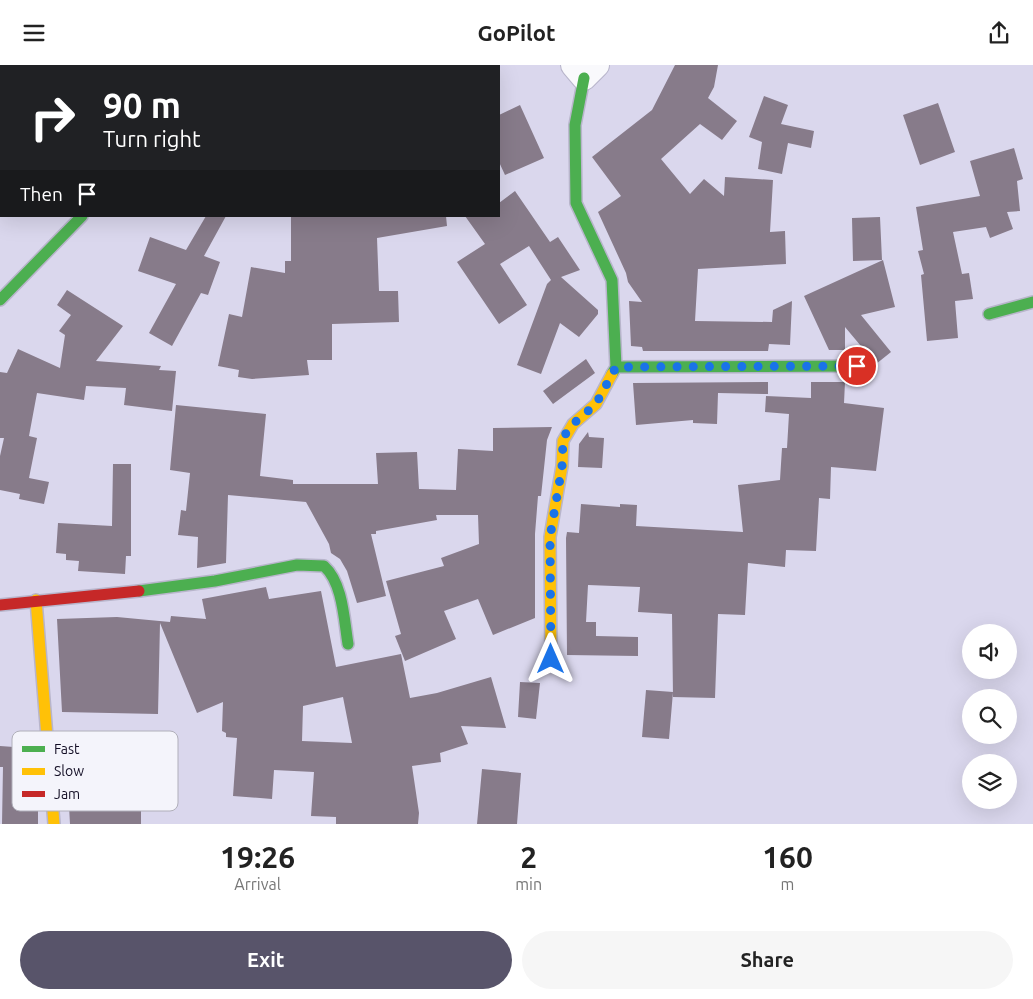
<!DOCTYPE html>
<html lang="en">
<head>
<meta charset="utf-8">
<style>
  body { margin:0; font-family:Ubuntu,sans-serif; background:#f6f6f6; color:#222; height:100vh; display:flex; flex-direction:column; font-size:19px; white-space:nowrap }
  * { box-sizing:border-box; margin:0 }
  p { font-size:16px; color:#767676 }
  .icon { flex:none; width:28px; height:28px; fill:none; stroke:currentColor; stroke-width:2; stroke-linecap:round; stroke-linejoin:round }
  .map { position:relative; height:759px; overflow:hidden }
  .side { display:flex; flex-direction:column; background:#fff; flex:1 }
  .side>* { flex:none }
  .guide { position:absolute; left:0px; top:0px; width:500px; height:152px; box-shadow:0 5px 20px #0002; background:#202124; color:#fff; overflow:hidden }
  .fabs { position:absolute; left:962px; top:559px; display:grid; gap:10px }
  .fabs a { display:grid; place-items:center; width:55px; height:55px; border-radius:50%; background:#fff; box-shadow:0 5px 20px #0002; font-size:25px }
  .pin { position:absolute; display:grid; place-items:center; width:42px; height:42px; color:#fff; margin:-21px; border:2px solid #fff; border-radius:50%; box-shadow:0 1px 5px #0007 }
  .me { position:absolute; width:55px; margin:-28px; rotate:0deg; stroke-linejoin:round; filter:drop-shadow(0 0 4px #0008) }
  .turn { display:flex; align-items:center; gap:18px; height:105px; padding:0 20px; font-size:22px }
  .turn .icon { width:65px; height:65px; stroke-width:2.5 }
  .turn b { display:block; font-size:35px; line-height:42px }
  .then { display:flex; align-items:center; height:48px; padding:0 20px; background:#0003; gap:10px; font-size:19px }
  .eta { display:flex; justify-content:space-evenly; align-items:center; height:85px; text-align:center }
  .eta b { font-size:30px; font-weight:600; line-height:35px }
  .action { display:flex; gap:10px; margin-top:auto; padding:10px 20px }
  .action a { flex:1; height:58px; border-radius:30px; background:#58546a; color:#fff; font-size:20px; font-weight:600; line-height:58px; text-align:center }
  .action a+a { background:#f6f6f6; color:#222 }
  header { display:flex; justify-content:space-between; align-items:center; height:65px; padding:0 20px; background:#fff; font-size:22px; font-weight:600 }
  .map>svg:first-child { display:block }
</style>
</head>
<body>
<header><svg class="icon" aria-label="menu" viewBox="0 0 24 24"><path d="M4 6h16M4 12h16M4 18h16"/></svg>GoPilot<svg class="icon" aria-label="share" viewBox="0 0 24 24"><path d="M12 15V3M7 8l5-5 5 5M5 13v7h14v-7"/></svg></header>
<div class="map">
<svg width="1033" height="759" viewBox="0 0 1033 759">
  <rect width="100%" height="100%" fill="#dad7ed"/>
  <!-- building -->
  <path fill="#877b8a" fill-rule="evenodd" d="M675 0H718L714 22 708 33 737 56 722 75 700 59 661 94 690 129 704 114 724 131 725 112 773 115 770 167 785 166 786 199 698 204 695 256 772 257 773 245 792 236 790 280 769 279 768 286H643L642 282 631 281 629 236 642 237 628 217 626 208 598 147 621 131 592 92 652 45Z
    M764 31 788 40 781 59 814 66 811 83 788 78 782 109 758 104 762 77 749 72Z
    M938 38 955 87 920 100 903 50Z
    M520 40 544 93 505 110 499 97V50Z
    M1014 83 1023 114 1017 116 1020 146 1007 147 1013 164 990 173 986 162 953 167 962 209 969 208 973 234 955 236 958 273 927 276 921 210 924 209 918 186 923 185 916 142 980 131 970 96Z
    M515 126 550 177 558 172 580 205 561 212 598 245V249L579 272 560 258 541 309 517 300 547 219 551 215 529 181 500 199 527 240 499 259 457 197 485 179 465 151H499V138Z
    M206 151H226L204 191 220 197 208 230 201 228 172 281 149 268 176 219 138 206 150 172 186 185Z
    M291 151H446L447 161 377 173 379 226H398L399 257 332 259V295H307L309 310 252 314 238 312 239 305 218 301 229 249 242 252 251 202 285 208V196H291Z
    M880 152 882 195 853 196 852 153Z
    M883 195 895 242 861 250 891 287 876 299 845 262V285H829L804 231Z
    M67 225 123 261 96 296 161 301 159 305 176 306 172 346 124 340 126 323 86 321 84 335 37 328 29 371 37 373 29 413 49 417 44 439 19 434 20 429 0 425V391L4 373H0V307L7 308 18 284 60 303 65 270 59 266 71 250 57 240Z
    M586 294 595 308 553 339 543 326Z
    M768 317V329L718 328 717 359 693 358V355L636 360 633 318Z
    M811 317H845L844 338 884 343 876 406 831 402 830 434 819 433 816 486 786 485 785 502 748 498 745 550 718 549 715 633 673 632 672 549 638 547 640 522 588 520 586 557H596V571L638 572V591L567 590 566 473 567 467 579 468 581 439 620 442V439L637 440 636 461 743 467 738 420 780 415 782 383H787L789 349 765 347 766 331 811 333Z
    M176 340 266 349 260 411 293 415V419H378L376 388 417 387 419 424 456 425 458 384 493 386V363L552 362 547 375 541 431H538L535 469V553L493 570 478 534 444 546 456 574 405 596 395 571 401 569 386 516 444 501 441 493 479 479 478 450H436L437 455 376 466V469H371L386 531 357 538 347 506 340 494 331 488 329 479 306 437 228 430 226 498 197 503 198 472 178 470 181 445 186 446 190 408 170 405Z
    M588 367 589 372 604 373 602 403 578 402 579 379Z
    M113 399H131V491H126L125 509 78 506 79 496 66 495V489L56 488 58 458 112 461Z
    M266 522 269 534 321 526 336 602 401 589 410 633 437 628 491 612 506 663 461 661 468 679 440 688 441 697 412 701 419 748 418 759H336V752L311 751 314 707 274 705 272 734 233 731 237 673 226 672V668L222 666 223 637 197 648 160 558 158 649 62 647 57 554 117 552 170 557 171 551 206 554 202 534ZM343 632 352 678 302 676 303 641Z
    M520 617 540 618 536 654 518 652Z
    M646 625 673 627 669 674 642 672Z
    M0 681 28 683 25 731H38V759H2L3 702H0Z
    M124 684 125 695 141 693 145 727H141V759H70L66 685Z
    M482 704 521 708 517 759H477Z"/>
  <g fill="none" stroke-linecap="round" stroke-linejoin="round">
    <!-- street casing -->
    <g stroke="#b8b5cb" stroke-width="26">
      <path id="street" d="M573 0 584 13 597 0"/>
    </g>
    <!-- fast casing -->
    <g stroke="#b8b5cb" stroke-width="14">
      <path id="fast" d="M584 13 575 60 576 138 612 215 616 302 612 309
        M0 235 82 151
        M989 249 1033 237
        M616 302 857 301
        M139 526 215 516 297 500 324 501C343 518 344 555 348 579"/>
    </g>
    <!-- slow casing -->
    <g stroke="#b8b5cb" stroke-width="14">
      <path id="slow" d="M36 535 54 759
        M551 594 550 472 562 401 563 376 573 359 596 339 612 309"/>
    </g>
    <!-- jam casing -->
    <g stroke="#b8b5cb" stroke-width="14">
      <path id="jam" d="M232 1 233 0
        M0 540 139 526"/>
    </g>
    <!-- street -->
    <use href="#street" stroke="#f9f9fc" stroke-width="24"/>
    <!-- fast -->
    <use href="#fast" stroke="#4caf50" stroke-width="11"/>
    <!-- slow -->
    <use href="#slow" stroke="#ffc107" stroke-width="11"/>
    <!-- jam -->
    <use href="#jam" stroke="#c62828" stroke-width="11"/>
  </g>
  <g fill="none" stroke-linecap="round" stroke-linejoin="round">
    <!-- route -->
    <path stroke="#1a73e8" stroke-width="9" stroke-dasharray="0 16.2" d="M551 594 550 472 562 402 563 376 566 368 573 359 596 339 616 302 857 301"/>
  </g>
  <!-- legend -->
  <rect x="12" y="666" width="166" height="80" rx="8" fill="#f4f4fb" stroke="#b0afba" stroke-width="1"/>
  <rect x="22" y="681" width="23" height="6" fill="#4caf50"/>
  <rect x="22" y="703" width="23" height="7" fill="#ffc107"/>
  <rect x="22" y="726" width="23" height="6" fill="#c62828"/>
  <g font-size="14" fill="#120d24">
    <text x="54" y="689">Fast</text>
    <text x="54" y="711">Slow</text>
    <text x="54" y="734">Jam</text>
  </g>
</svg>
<div class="fabs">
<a><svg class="icon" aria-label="sound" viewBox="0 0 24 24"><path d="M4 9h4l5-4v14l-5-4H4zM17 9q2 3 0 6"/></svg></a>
<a><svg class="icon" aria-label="search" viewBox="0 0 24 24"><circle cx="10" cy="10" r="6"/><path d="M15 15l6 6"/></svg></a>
<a><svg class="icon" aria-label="layers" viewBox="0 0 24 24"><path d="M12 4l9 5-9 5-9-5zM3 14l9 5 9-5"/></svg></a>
</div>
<div class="pin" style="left:857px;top:301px;background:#d93025"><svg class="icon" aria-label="arrive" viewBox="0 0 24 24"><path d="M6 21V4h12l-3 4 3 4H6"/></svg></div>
<svg class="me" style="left:551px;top:594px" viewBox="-20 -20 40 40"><path d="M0-17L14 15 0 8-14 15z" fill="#1a73e8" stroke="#fff" stroke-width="4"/></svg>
<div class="guide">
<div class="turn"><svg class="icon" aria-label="right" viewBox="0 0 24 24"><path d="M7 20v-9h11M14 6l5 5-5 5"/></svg><div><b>90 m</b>Turn right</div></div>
<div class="then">Then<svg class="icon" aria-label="arrive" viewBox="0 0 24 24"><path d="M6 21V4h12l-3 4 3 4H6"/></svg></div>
</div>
</div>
<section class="side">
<div class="eta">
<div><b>19:26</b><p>Arrival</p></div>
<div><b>2</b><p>min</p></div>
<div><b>160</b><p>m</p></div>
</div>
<div class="action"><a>Exit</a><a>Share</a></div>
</section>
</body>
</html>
